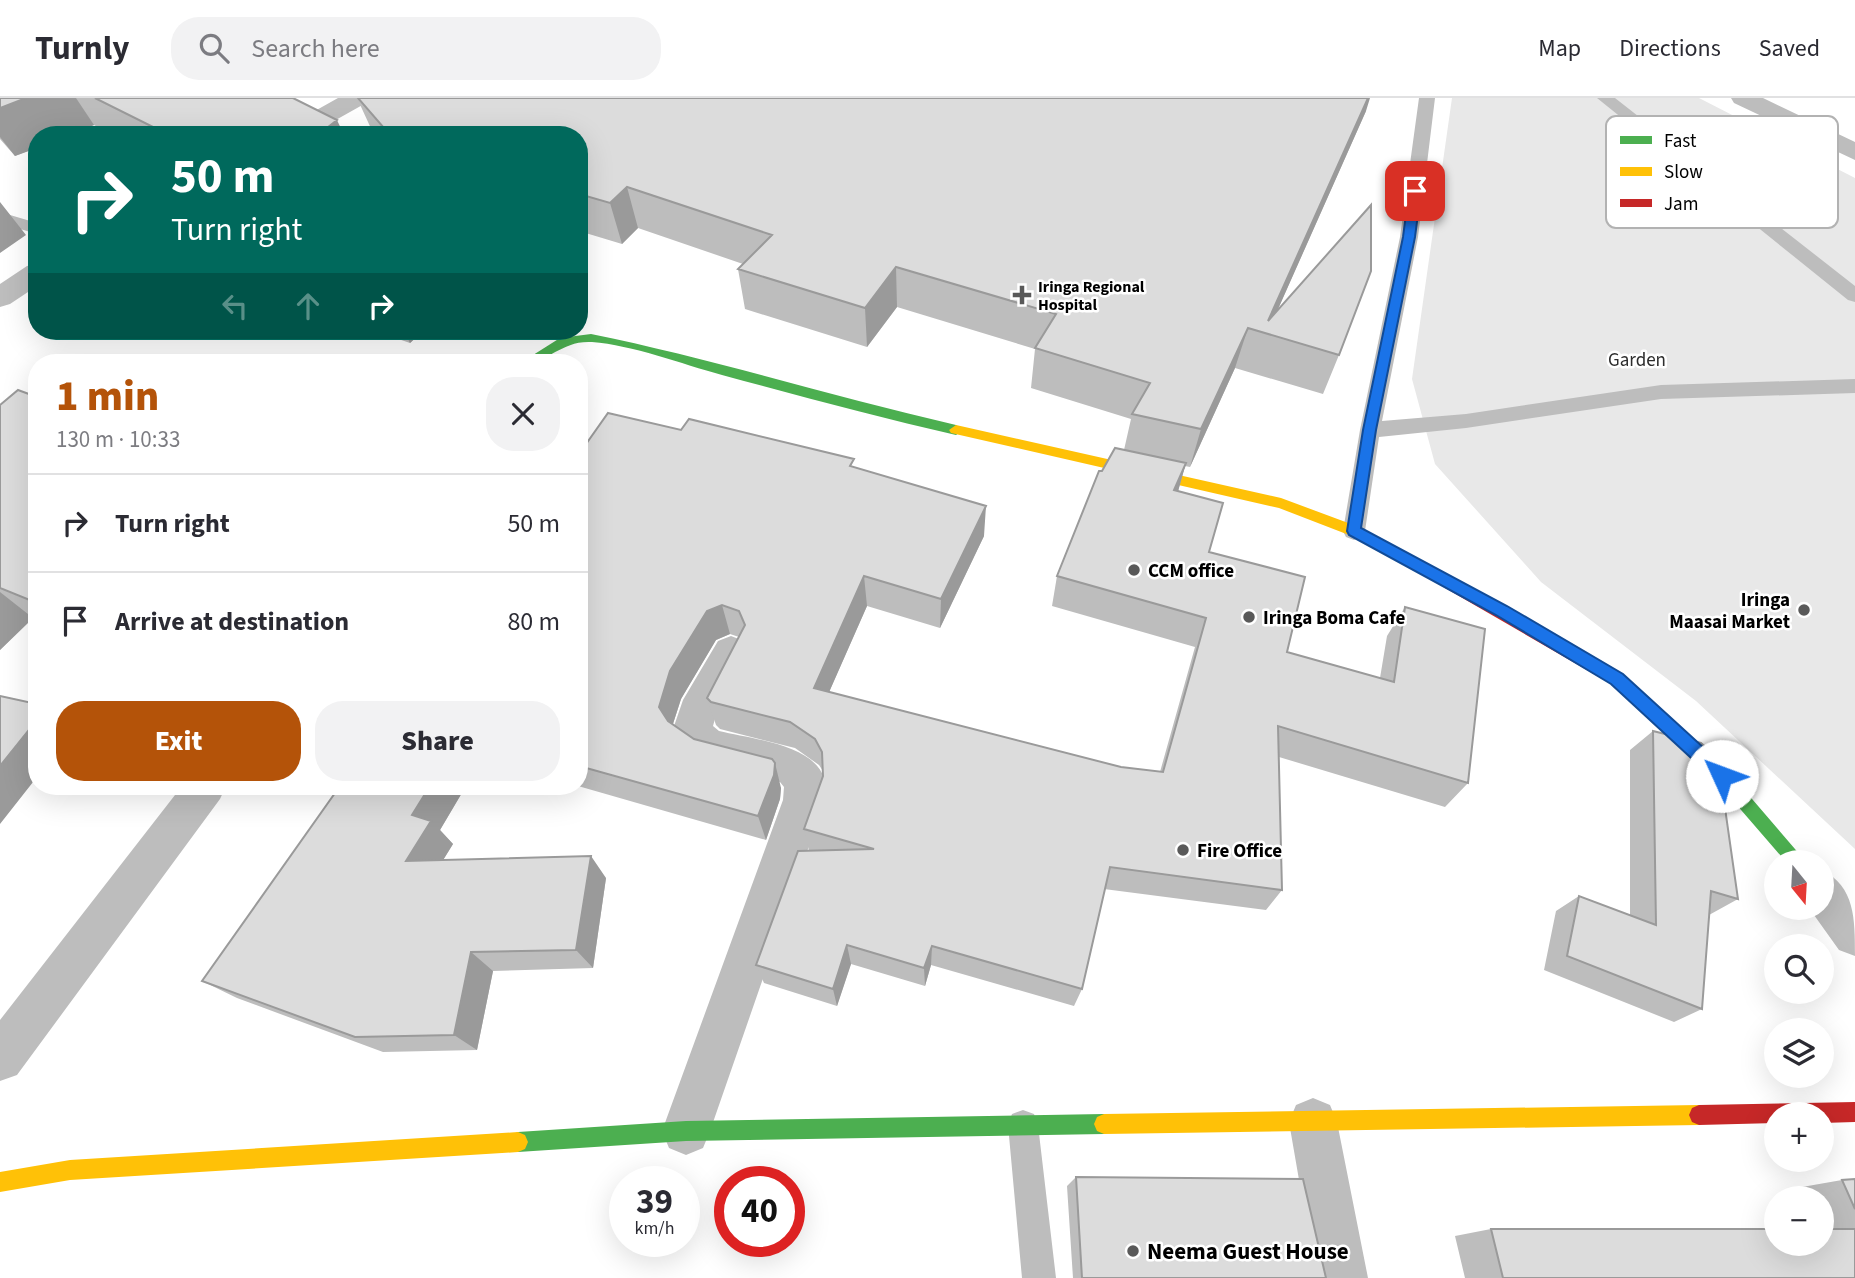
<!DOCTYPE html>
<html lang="en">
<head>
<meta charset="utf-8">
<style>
  body { margin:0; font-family:"Source Sans 3",sans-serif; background:#f2f2f3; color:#2b2b33; height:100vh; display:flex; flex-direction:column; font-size:26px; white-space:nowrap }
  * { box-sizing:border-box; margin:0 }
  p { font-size:23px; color:#7c7c81 }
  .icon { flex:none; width:38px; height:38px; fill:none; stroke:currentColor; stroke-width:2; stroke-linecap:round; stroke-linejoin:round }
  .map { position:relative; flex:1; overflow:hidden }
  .drawer { position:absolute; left:28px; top:256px; width:560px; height:441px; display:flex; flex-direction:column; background:#fff; border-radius:28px; box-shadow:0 7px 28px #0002 }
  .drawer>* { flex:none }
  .top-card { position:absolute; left:28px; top:28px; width:560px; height:214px; border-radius:28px; box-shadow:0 7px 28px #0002; background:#00695c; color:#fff; overflow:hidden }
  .needle { width:46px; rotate:162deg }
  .controls { position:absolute; left:1764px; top:752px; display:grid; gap:14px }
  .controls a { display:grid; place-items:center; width:70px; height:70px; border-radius:50%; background:#fff; box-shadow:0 7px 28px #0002; font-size:35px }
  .speed { position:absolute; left:609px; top:1068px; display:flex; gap:14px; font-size:35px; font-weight:700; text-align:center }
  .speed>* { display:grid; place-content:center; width:91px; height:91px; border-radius:50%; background:#fff; box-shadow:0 7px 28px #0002; line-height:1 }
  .speed small { font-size:18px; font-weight:400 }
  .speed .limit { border:10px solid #d22; background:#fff; color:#111 }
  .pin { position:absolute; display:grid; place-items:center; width:60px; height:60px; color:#fff; margin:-30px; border-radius:14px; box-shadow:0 4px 10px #0006 }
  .me { position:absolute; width:77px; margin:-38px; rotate:313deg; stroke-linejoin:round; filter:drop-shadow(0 0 5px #0008) }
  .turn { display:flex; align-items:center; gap:24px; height:147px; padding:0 28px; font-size:32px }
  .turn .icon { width:91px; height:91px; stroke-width:2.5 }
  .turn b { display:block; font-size:49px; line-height:60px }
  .lanes { display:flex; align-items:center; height:66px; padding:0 28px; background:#0003; justify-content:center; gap:35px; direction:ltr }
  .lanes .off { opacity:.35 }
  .round { display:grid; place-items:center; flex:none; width:74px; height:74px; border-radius:28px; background:#f2f2f3 }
  .headline { display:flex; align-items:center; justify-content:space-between; height:119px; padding:0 28px }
  h1 { font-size:42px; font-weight:800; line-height:52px; color:#b45309 }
  .button { display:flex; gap:14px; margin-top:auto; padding:14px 28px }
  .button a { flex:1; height:80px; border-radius:28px; background:#b45309; color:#fff; font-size:28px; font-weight:800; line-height:80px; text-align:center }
  .button a+a { background:#f2f2f3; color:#2b2b33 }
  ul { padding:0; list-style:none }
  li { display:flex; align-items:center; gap:21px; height:98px; padding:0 28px; border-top:2px solid #e1e1e2 }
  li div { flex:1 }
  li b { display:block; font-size:26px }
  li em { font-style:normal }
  header { display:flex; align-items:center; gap:42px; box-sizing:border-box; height:98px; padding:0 35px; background:#fff; border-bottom:2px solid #e1e1e2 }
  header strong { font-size:33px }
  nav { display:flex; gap:38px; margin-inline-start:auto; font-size:24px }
  .search { width:490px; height:63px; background:#f2f2f3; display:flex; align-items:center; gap:18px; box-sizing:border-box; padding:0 24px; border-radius:28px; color:#7c7c81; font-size:26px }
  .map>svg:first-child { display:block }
</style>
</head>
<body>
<header>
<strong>Turnly</strong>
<div class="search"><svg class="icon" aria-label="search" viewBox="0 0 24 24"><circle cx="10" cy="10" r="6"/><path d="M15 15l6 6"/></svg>Search here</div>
<nav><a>Map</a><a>Directions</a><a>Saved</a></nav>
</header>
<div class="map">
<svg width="1855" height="1180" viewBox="0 0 1855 1180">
  <rect width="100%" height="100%" fill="#fff"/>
  <!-- green -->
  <path fill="#e8e8e8" d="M1452 0H1699L1855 80V751L1696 603 1541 484 1435 366 1412 281Z"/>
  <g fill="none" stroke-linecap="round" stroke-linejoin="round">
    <!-- lane -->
    <path fill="#bdbdbd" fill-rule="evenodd" d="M1419 0H1435L1418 139 1382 323 1466 316 1661 287 1855 281V295L1661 301 1466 330 1379 339 1365 433 1362 439 1354 442 1346 439 1343 433 1360 332 1400 139Z
      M1597 0H1615L1855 188V204L1848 202Z
      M0 114 37 125V136L0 125Z
      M1023 1012 1034 1016 1038 1027 1056 1180H1022L1008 1027 1012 1016Z"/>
    <!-- street -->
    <path fill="#bdbdbd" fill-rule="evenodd" d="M338 0H369L366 5 309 37H277L281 32Z
      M1731 0H1763L1855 44V62L1734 5Z
      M37 166V188L10 206 0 209V186L27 168Z
      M731 538 744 543 750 554 716 617 713 628 719 633C751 641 813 646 824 680 826 687 825 695 825 702L710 1033 703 1050 686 1057 669 1050 662 1033 783 702 784 689 780 684C743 674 690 672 672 634L683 602 718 543Z
      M182 688H226L220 701 17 977 0 983V922Z
      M1822 772C1855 789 1855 820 1855 858L1839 852 1809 810H1822Z
      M1313 1000 1330 1007 1337 1024 1368 1180H1316L1289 1024 1296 1007Z"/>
    <!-- fast -->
    <path fill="#4caf50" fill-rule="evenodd" d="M591 236C714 261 834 299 956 327L963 332 956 337C877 319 800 298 722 277 682 266 632 247 592 244 561 242 550 265 522 264L560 240Z
      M1635 590 1641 592 1728 673 1807 765H1787L1716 683 1629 602 1627 597 1629 592Z
      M1104 1016 1111 1019 1114 1026 1111 1033 1104 1036 686 1043 518 1054 511 1051 508 1044 511 1037 518 1034 686 1023Z"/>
    <!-- slow -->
    <path fill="#ffc107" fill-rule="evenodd" d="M956 327 1281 400 1359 429 1417 460 1419 464 1417 468H1407L1349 437 1279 410 951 335 949 332Z
      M1699 1007 1706 1010 1709 1017 1706 1024 1699 1027 1104 1036 1097 1033 1094 1026 1097 1019 1104 1016Z
      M518 1034 525 1037 528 1044 525 1051 518 1054 70 1082 0 1094V1074L70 1062Z"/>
    <!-- jam -->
    <path fill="#c62828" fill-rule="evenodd" d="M1412 458 1623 576 1643 597 1641 602C1629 606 1620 593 1611 586L1407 468 1405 464Z
      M1855 1004V1024L1822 1025V1017H1776V1025L1699 1027 1692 1024 1689 1017 1692 1010 1699 1007Z"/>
  </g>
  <!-- wall -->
  <path fill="#bdbdbd" d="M0 0H293L344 37H113L94 27 15 58 0 41Z
    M357 0 1366 13 1277 213 1339 257 1323 296 1235 270 1190 369 1185 368 1178 393 1209 454 1287 554 1380 580 1387 538 1405 509 1468 685 1445 709 1279 659 1282 792 1266 812 1104 791 1082 891 1074 908 931 867 925 888 851 866 837 908 764 885 756 867 809 753 804 731 823 678V673L819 667 795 650 720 631 716 627 707 600 739 539 730 536 716 542 681 601 673 626 694 641 781 690 780 701 766 742 578 688H579V356L681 332 854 369 984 438 940 530 867 508 829 594 1121 669 1160 674 1195 549 1052 508 1057 478 1102 373 1124 352 1131 321 1031 290 1035 251 897 209 867 249 745 211 738 171 743 166 638 130 622 146 579 133V37H374Z
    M375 233H423L410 245Z
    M37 299V522L33 520 0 552V307Z
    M1653 633 1738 801 1709 817 1702 911 1674 924 1544 872 1556 813 1579 798 1630 817V652Z
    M340 688H466L440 732 453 746 443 762 606 780 593 870 493 873 477 952 383 954 237 900 202 883Z
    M1076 1079 1326 1180H1073L1067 1088Z
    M1855 1081V1180H1465L1455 1138 1491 1131 1822 1146V1101H1788L1785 1092 1842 1082Z"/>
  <!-- shaded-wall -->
  <path fill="#9a9a9a" d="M26 0H76L94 27 70 37H37V50L15 58 0 39V10Z
    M1368 0H1370L1366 13 1267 236 1268 223Z
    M337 22 344 37H318Z
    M627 89 638 130 622 146 610 105Z
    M0 104 26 137 0 155Z
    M896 169 897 209 867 249 865 210Z
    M1248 230 1235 270 1190 369 1201 331Z
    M404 233H423L410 245Z
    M1186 365 1177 397 1174 392Z
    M986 408 984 438 940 530 941 501Z
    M864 478 867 508 819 617 814 590Z
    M0 494 33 520 0 552Z
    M722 507 730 536 716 542 681 601 670 635 659 609 670 573 707 513Z
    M37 622V679L0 726V668Z
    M775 665 781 690 780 701 766 742 758 718Z
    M430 688H466L440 732 453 746 429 785 406 763 412 717Z
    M591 758 606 780 593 870 576 852Z
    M847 847 851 866 837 908 833 891Z
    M932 848 931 867 925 888 924 870Z
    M471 854 493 873 477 952 454 937Z"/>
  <!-- building -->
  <path fill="#dcdcdc" stroke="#9a9a9a" stroke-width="2" d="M0 0H26L0 10Z
    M95 0H293L337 22 318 37H169Z
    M358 0H1368L1268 223 1371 107V173L1339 257 1248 230 1201 331 1132 316 1150 285 1035 250 1056 216 896 169 865 210 738 171 772 137 627 89 610 105 579 96V37H390Z
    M18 292 37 299V505L0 490V307Z
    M608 315 681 332 689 321 854 361 850 368 986 408 941 501 864 478 814 590 1121 669 1163 674 1206 520 1057 478 1099 373H1102L1115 350 1186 365 1174 392 1223 405 1209 454 1305 479 1287 554 1394 584 1405 509 1485 531 1468 685 1278 628 1282 792 1110 769 1082 891 932 848 924 870 847 847 833 891 756 867 798 753 874 751 804 731 823 678 822 654 815 641 790 624 711 604 707 600 745 527 739 513 722 507 707 513 670 573 659 609 668 623 694 641 772 661 775 665 774 677 758 718 579 668V356Z
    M0 598 37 606V622L0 668Z
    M1653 633 1701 645 1718 661 1738 801 1711 793 1702 911 1567 858 1579 798 1656 827Z
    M340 688H430L412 717 431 723 406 763 591 758 576 852 471 854 454 937 355 939 202 883Z
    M1076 1079 1303 1081 1326 1180H1082Z
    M1855 1081V1111L1842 1082Z
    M1491 1131H1776V1146H1822V1131H1855V1180H1503Z"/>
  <!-- route -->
  <path fill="#1a73e8" stroke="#114b97" stroke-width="2" d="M1415 89 1421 93 1415 139 1376 332 1361 430 1507 508 1623 576 1728 672 1730 678 1728 683 1722 685 1716 683 1611 586 1496 517 1349 437 1347 433 1363 332 1403 139 1409 93Z"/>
  <!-- markers -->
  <g fill="#595959" stroke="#fff" stroke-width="2.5">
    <path d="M1018.5 186.5h7v7h7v7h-7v7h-7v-7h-7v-7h7z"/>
    <circle cx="1134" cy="472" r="7"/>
    <circle cx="1804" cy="512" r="7"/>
    <circle cx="1249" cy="519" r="7"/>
    <circle cx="1183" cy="752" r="7"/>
    <circle cx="1133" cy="1153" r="7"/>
  </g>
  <g text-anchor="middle" stroke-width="5" stroke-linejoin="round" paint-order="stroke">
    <!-- far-poi labels -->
    <g font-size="16" font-weight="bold" fill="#000" stroke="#fff" text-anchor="start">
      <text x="1038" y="194">Iringa Regional<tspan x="1038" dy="18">Hospital</tspan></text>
    </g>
    <!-- park labels -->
    <g font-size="19" fill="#2d2d2d" stroke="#fff">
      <text x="1637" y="268">Garden</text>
    </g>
    <!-- poi labels -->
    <g font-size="19" font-weight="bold" fill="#000" stroke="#fff" text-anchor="start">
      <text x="1148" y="479">CCM office</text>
      <text x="1790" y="508" text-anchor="end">Iringa<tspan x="1790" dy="22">Maasai Market</tspan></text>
      <text x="1263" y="526">Iringa Boma Cafe</text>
      <text x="1197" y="759">Fire Office</text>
    </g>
    <!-- near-poi labels -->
    <g font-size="23" font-weight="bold" fill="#000" stroke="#fff" text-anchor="start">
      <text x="1147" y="1161">Neema Guest House</text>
    </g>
  </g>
  <!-- legend -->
  <rect x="1606" y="18" width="232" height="112" rx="10" fill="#fff" stroke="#b2b2b2" stroke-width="2"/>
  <rect x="1620" y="38" width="32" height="8" fill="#4caf50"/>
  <rect x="1620" y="69" width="32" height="9" fill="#ffc107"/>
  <rect x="1620" y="101" width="32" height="8" fill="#c62828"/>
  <g font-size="19" fill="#000">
    <text x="1664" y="49">Fast</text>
    <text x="1664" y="80">Slow</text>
    <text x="1664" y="112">Jam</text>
  </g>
</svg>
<div class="controls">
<a><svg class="needle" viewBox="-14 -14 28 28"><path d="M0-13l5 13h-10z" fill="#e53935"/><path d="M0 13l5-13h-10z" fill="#7c7c81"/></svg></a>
<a><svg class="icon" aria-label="search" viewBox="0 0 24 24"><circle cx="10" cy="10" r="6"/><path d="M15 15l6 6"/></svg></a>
<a><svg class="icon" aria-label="layers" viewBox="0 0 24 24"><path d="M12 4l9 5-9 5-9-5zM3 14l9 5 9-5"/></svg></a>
<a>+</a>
<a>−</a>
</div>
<div class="speed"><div>39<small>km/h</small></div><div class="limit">40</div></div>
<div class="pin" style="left:1415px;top:93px;background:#d93025"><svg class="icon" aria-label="arrive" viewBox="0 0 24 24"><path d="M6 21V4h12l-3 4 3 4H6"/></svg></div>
<svg class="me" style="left:1722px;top:678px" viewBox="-20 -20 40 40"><circle r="19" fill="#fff"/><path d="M0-13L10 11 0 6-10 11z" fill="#1a73e8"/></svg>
<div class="top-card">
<div class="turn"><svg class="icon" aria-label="right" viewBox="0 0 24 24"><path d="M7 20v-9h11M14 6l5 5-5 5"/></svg><div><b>50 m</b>Turn right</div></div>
<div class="lanes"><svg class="icon off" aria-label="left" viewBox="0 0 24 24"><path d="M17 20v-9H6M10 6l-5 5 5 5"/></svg><svg class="icon off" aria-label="ahead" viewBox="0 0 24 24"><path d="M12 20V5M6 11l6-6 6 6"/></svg><svg class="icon" aria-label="right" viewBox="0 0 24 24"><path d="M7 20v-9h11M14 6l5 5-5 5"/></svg></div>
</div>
<section class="drawer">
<div class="headline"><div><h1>1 min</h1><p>130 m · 10:33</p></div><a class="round"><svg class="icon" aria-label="close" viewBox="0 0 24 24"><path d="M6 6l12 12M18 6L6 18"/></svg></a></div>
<ul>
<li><svg class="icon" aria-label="right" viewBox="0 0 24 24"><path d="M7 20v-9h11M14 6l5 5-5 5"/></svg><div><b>Turn right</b></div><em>50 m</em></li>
<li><svg class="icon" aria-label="arrive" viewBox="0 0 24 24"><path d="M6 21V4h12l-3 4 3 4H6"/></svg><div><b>Arrive at destination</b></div><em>80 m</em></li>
</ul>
<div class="button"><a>Exit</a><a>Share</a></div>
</section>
</div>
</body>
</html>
